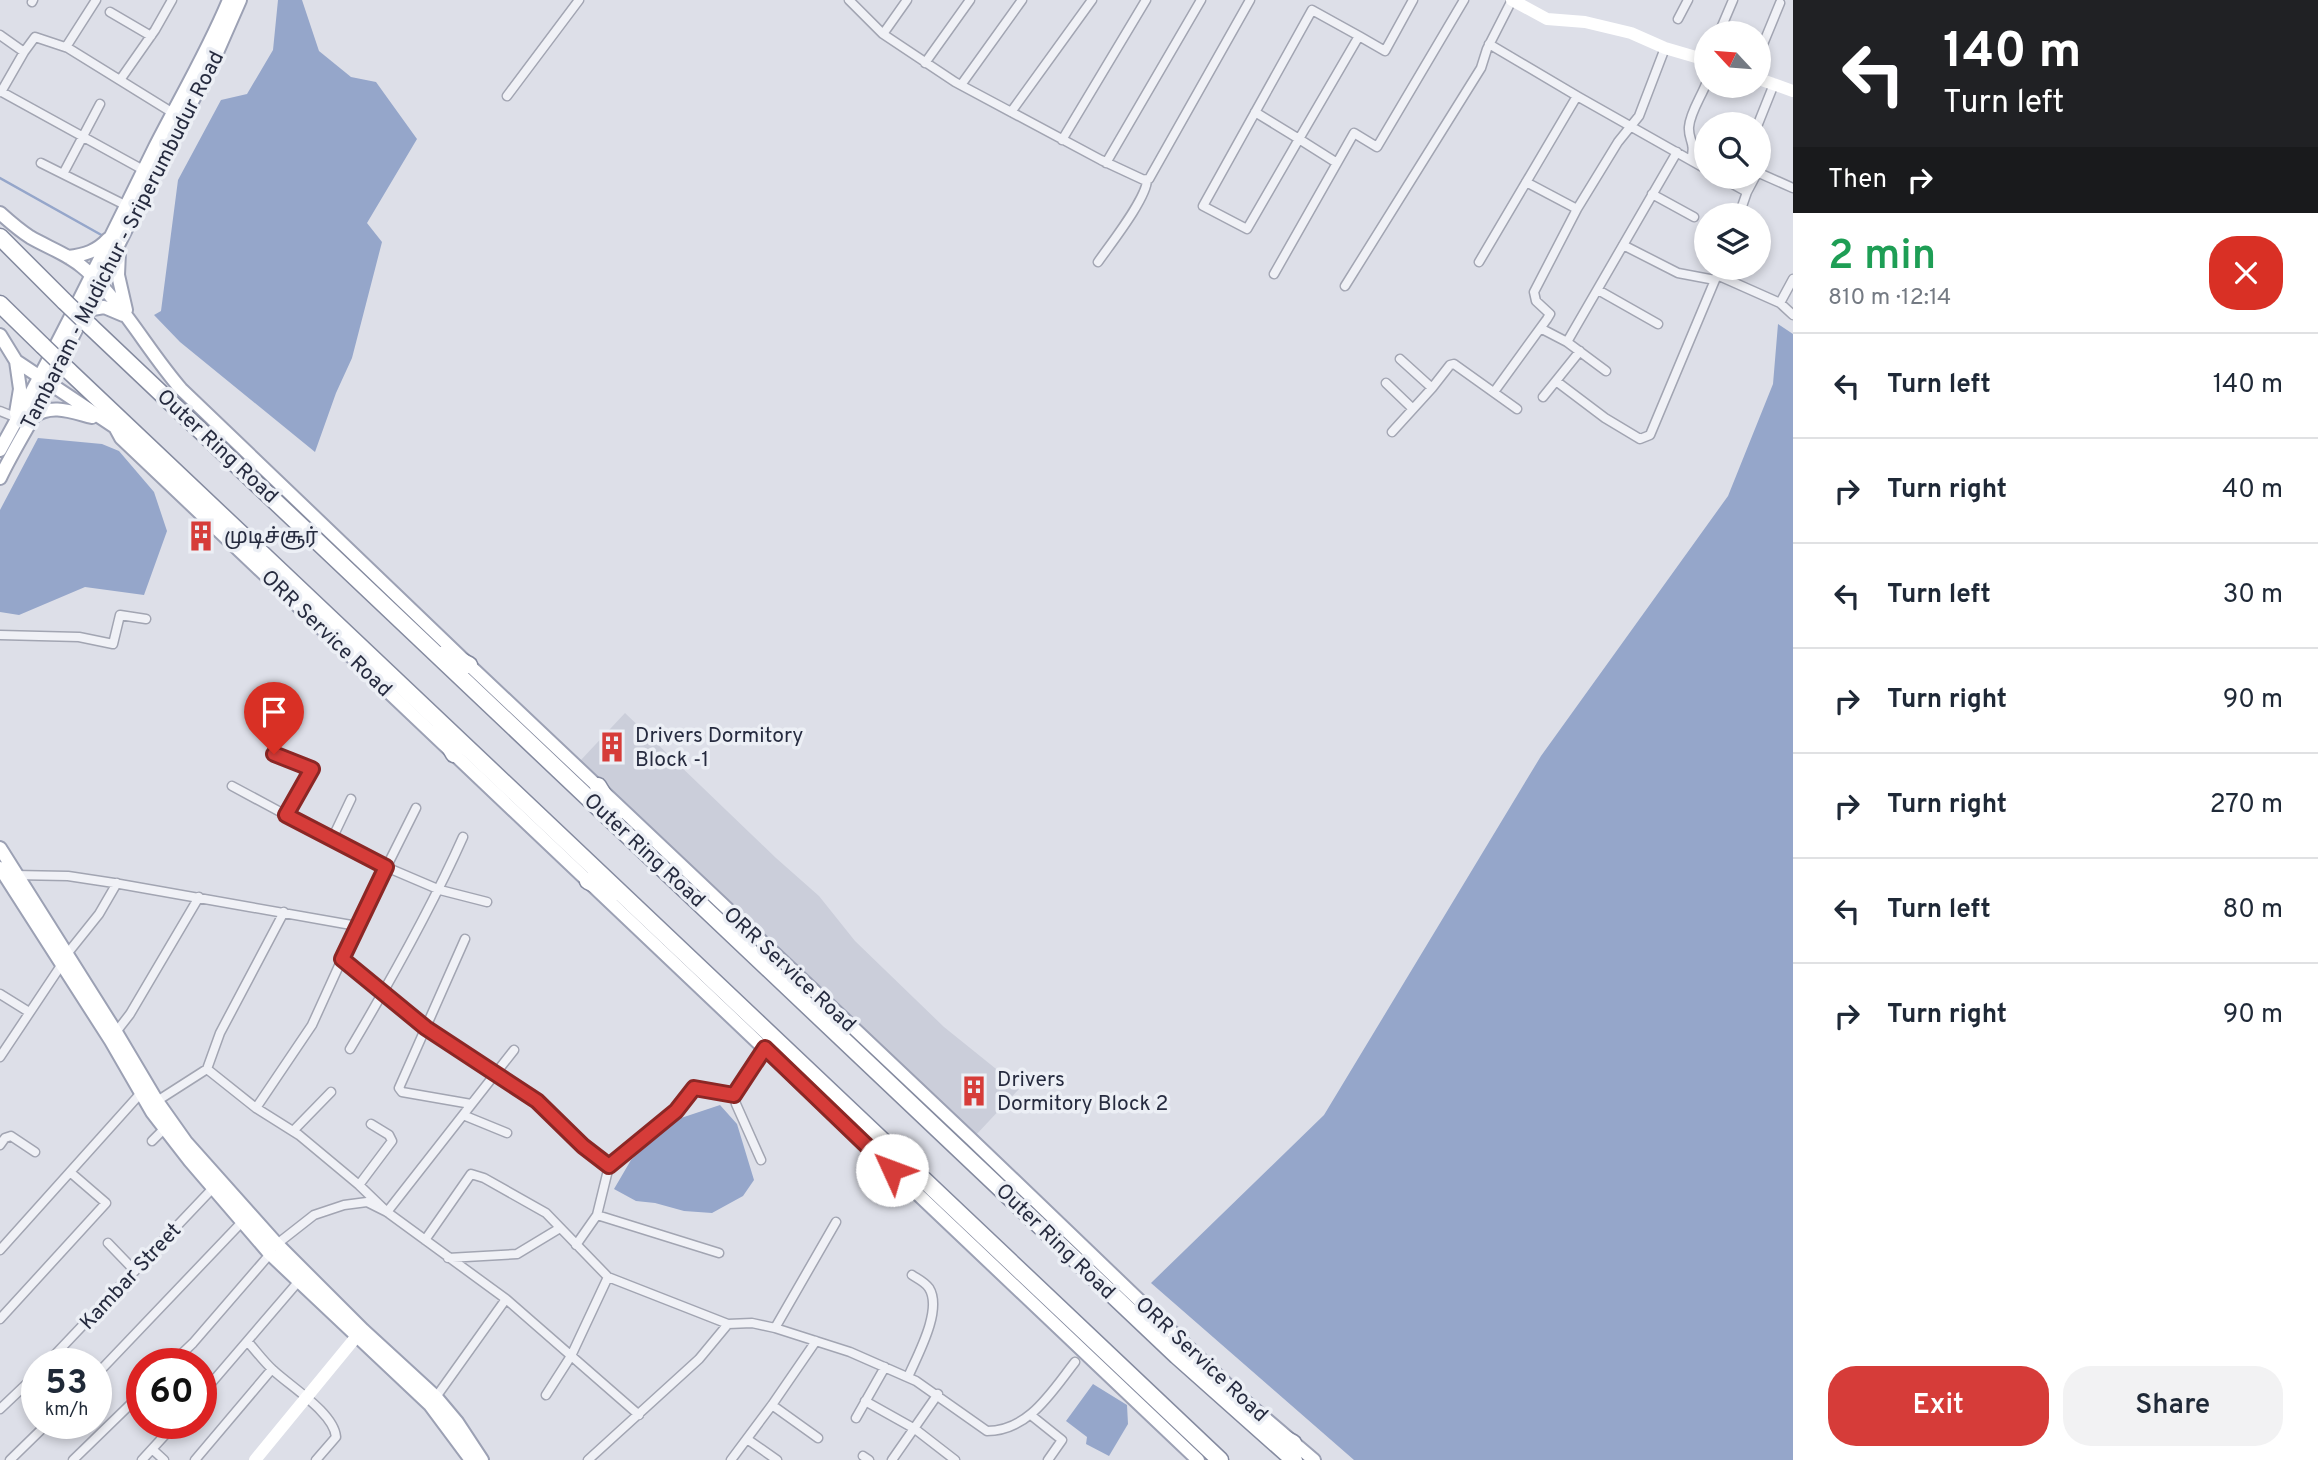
<!DOCTYPE html>
<html lang="en">
<head>
<meta charset="utf-8">
<style>
  body { margin:0; font-family:Overpass,"Noto Sans Tamil",sans-serif; background:#f2f2f3; color:#1f2937; height:100vh; display:flex; flex-direction:column; font-size:26px; white-space:nowrap }
  * { box-sizing:border-box; margin:0 }
  p { font-size:23px; color:#747a83 }
  .icon { flex:none; width:38px; height:38px; fill:none; stroke:currentColor; stroke-width:2; stroke-linecap:round; stroke-linejoin:round }
  .map { position:relative; flex:1; overflow:hidden }
  .sheet { display:flex; flex-direction:column; background:#fff; width:525px }
  .sheet>* { flex:none }
  .hud { background:#202124; color:#fff; overflow:hidden }
  .needle { width:46px; rotate:296deg }
  .fabs { position:absolute; left:1694px; top:21px; display:grid; gap:14px }
  .fabs a { display:grid; place-items:center; width:77px; height:77px; border-radius:50%; background:#fff; box-shadow:0 4px 10px #0003; font-size:35px }
  .speed { position:absolute; left:21px; top:1348px; display:flex; gap:14px; font-size:35px; font-weight:700; text-align:center }
  .speed>* { display:grid; place-content:center; width:91px; height:91px; border-radius:50%; background:#fff; box-shadow:0 4px 10px #0003; line-height:1 }
  .speed small { font-size:18px; font-weight:400 }
  .speed .limit { border:10px solid #d22; background:#fff; color:#111 }
  .pin { position:absolute; display:grid; place-items:center; width:60px; height:60px; color:#fff; margin:-72px -30px; border-radius:50% 50% 50% 0; rotate:-45deg; box-shadow:0 0 7px #0007 }
  .pin .icon { rotate:45deg }
  .me { position:absolute; width:77px; margin:-38px; rotate:313deg; stroke-linejoin:round; filter:drop-shadow(0 0 5px #0008) }
  .turn { display:flex; align-items:center; gap:24px; height:147px; padding:0 35px; font-size:32px }
  .turn .icon { width:91px; height:91px; stroke-width:2.5 }
  .turn b { display:block; font-size:49px; line-height:60px }
  .then { display:flex; align-items:center; height:66px; padding:0 35px; background:#0003; gap:14px; font-size:26px }
  .round { display:grid; place-items:center; flex:none; width:74px; height:74px; border-radius:28px; background:#f2f2f3 }
  .head { display:flex; align-items:center; justify-content:space-between; height:119px; padding:0 35px }
  h1 { font-size:42px; font-weight:600; line-height:52px; color:#1e9e55 }
  .primary-button { display:flex; gap:14px; margin-top:auto; padding:14px 35px }
  .primary-button a { flex:1; height:80px; border-radius:28px; background:#d63c39; color:#fff; font-size:28px; font-weight:600; line-height:80px; text-align:center }
  .primary-button a+a { background:#f2f2f3; color:#1f2937 }
  ul { padding:0; list-style:none }
  li { display:flex; align-items:center; gap:21px; height:105px; padding:0 35px; border-top:2px solid #e0e1e3 }
  li div { flex:1 }
  li b { display:block; font-size:26px }
  li em { font-style:normal }
  main { display:flex; flex:1; min-height:0 }
  .map>svg:first-child { display:block }
</style>
</head>
<body>
<main>
<div class="map">
<svg width="1793" height="1460" viewBox="0 0 1793 1460">
  <rect width="100%" height="100%" fill="#dddfe8"/>
  <!-- built -->
  <path fill="#cbceda" d="M625 713 776 858 819 896 855 941 944 1027 1016 1085 1019 1089 975 1136 580 761Z"/>
  <!-- water -->
  <path fill="#95a6ca" d="M278 0H302L319 51 351 77 376 82 417 139 367 223 382 242 352 358 336 393 315 452 180 342 154 315 161 311 178 180 221 100 247 94 273 50Z
    M1778 324 1793 334V1460H1354L1151 1283 1324 1115 1541 756 1728 496 1773 384Z
    M38 438 102 444 119 451 154 492 167 531 144 595 85 587 19 615 0 612V510Z
    M720 1105 737 1124 754 1180 743 1196 712 1213 684 1211 655 1203 636 1201 614 1189 631 1160 675 1120Z
    M1093 1384 1127 1405 1128 1424 1109 1456 1086 1444 1087 1437 1066 1421Z"/>
  <g fill="none" stroke-linecap="round" stroke-linejoin="round">
    <!-- stream -->
    <path stroke="#95a6ca" stroke-width="2.5" d="M0 178 105 237"/>
    <!-- street casing -->
    <g stroke="#a2a5b2" stroke-width="11">
      <path id="street" d="M849 0 883 34 955 82 1101 160 1144 180 1149 179 1250 0
        M32 2 33 0
        M110 12 151 36
        M1678 19 1688 0
        M1719 33 1733 0
        M883 34 907 0
        M0 35 24 52 35 37 68 48 173 113
        M1489 44 1577 96
        M66 47 96 0
        M1759 54 1780 3
        M925 63 970 0
        M120 80 155 30 172 0
        M961 85 1022 0
        M0 91 147 172
        M1 92 24 52
        M507 96 579 0
        M1011 112 1092 0
        M1255 112 1299 139 1247 229 1203 206 1312 10 1359 36
        M1758 124 1774 84
        M1062 140 1146 0
        M1691 160C1696 142 1688 140 1689 127 1690 113 1701 97 1706 84
        M41 163 127 206
        M1106 163 1201 0
        M1337 163 1299 139 1359 36 1385 51 1413 0
        M1759 173 1793 188
        M63 174 100 104
        M1720 177 1747 192 1755 177
        M1526 182 1577 209
        M1652 194 1694 217
        M1739 215 1747 192
        M1623 245 1678 273 1715 280
        M1098 262C1109 246 1148 197 1147 179
        M1479 262 1577 96 1706 169
        M1274 274 1354 133 1377 147 1464 0
        M1717 275 1780 303 1793 315
        M1345 286 1481 68 1487 49 1512 0
        M1598 290 1658 324
        M1780 303 1793 279
        M1542 329 1567 342 1606 371
        M1567 342 1677 152
        M1400 359 1432 388
        M1556 381 1605 418 1640 439 1650 435 1720 268
        M1386 383 1412 408
        M1494 392 1547 319 1550 314 1536 301 1534 292 1577 209 1618 142 1639 116 1665 48
        M1543 397 1580 351
        M0 411 15 417
        M1392 432 1432 388 1450 365 1454 364 1517 409
        M0 635 79 637 113 644 120 615 146 619
        M274 754 312 769 286 815 386 867 440 890 487 902
        M232 786 286 815
        M332 839 351 799
        M14 875 68 876 114 883 357 926
        M465 939 399 1088 402 1092 471 1104
        M67 954 99 914 117 883
        M342 959 426 1028 537 1101 583 1146 609 1166 597 1215 719 1253
        M0 994 29 1012
        M116 1032 130 1014 199 897
        M350 1049C391 980 430 911 463 837
        M0 1057 62 964
        M207 1069 220 1033 284 912
        M157 1101 207 1069 256 1108 299 1135 359 1185 387 1212 514 1050
        M256 1108 312 1025 357 926 416 808
        M463 1115 507 1133
        M293 1131 331 1092
        M152 1141 164 1129
        M0 1145 5 1138 11 1136 35 1152
        M761 1160 736 1104 734 1095 764 1048
        M609 1166 675 1111 694 1088 734 1095
        M359 1185 392 1141 389 1135 371 1124
        M425 1240 471 1174 484 1178 546 1213 608 1277 728 1324 752 1323 775 1328 850 1352 916 1381 987 1431C1029 1431 1052 1391 1075 1362
        M108 1243 135 1271
        M277 1244 314 1215 344 1205 367 1202 387 1212 506 1299 639 1415
        M576 1245 597 1215
        M0 1250 140 1094
        M448 1258 517 1254 560 1228
        M0 1319 106 1203 70 1172
        M775 1328 836 1222
        M248 1342C256 1351 264 1362 273 1370 291 1387 334 1413 336 1437L316 1460
        M47 1363 213 1188
        M172 1363 193 1343 270 1254
        M96 1375 241 1223
        M908 1377C917 1356 943 1310 929 1288 925 1282 918 1279 912 1275
        M201 1395 298 1282
        M546 1395 571 1356 608 1277
        M436 1397 506 1299
        M865 1401 915 1429 955 1460
        M772 1405 818 1438
        M0 1409 37 1374
        M1032 1416 1062 1440 1048 1460
        M856 1418 885 1367
        M747 1439 777 1460
        M152 1449 164 1460
        M863 1456 869 1460
        M10 1460 48 1423
        M73 1460 142 1393
        M142 1460 176 1423
        M195 1460 272 1369
        M588 1460 699 1359 728 1324
        M731 1460 772 1405 816 1341
        M892 1460 938 1394"/>
    </g>
    <!-- primary casing -->
    <g stroke="#9ca1b4" stroke-width="16">
      <path id="primary" d="M0 213C10 222 19 230 30 237 49 248 70 255 86 270 124 305 148 351 181 389L469 665 971 1139 1240 1397 1314 1460
        M119 252 118 275 126 310
        M68 257C85 255 97 251 108 239
        M87 310 104 307 123 315
        M0 335 16 361 115 427 121 438 1198 1460
        M16 361 20 389 16 413
        M33 417C51 403 72 412 92 417
        M0 450C55 351 105 249 155 147 180 98 208 51 229 0
        M0 478C20 436 48 398 64 354L153 175 211 66 240 0
        M0 848 116 1032 157 1101 186 1142 277 1244 363 1330 436 1397 457 1422 482 1460
        M0 868 111 1041 152 1112 190 1161 270 1254 430 1405 471 1460"/>
    </g>
    <!-- highway casing -->
    <g stroke="#848a9f" stroke-width="19">
      <path id="highway" d="M0 237 65 302
        M0 304 43 346
        M90 326 1177 1356 1294 1460
        M68 370 1220 1460
        M446 653 469 665
        M440 729 454 754
        M598 786 615 814
        M588 881 613 893
        M1268 1430 1293 1443"/>
    </g>
    <!-- street -->
    <use href="#street" stroke="#f0f1f6" stroke-width="8"/>
    <!-- secondary -->
    <path stroke="#fff" stroke-width="12" d="M1512 0 1547 19 1585 22 1631 33 1665 48 1706 60
      M1759 79 1793 91
      M255 1460 356 1337"/>
    <!-- primary -->
    <use href="#primary" stroke="#fff" stroke-width="12"/>
    <!-- highway -->
    <use href="#highway" stroke="#fff" stroke-width="16"/>
    <!-- highway-bridge casing -->
    <g stroke="#848a9f" stroke-width="19" stroke-linecap="butt">
      <path id="highway-bridge" d="M65 302 90 326
        M43 346 68 370"/>
    </g>
    <!-- highway-bridge -->
    <use href="#highway-bridge" stroke="#fff" stroke-width="16"/>
  </g>
  <g fill="none" stroke-linecap="round" stroke-linejoin="round">
    <!-- route casing -->
    <g stroke="#8b2725" stroke-width="18">
      <path id="route" d="M274 754 312 769 286 815 386 867 342 959 426 1028 537 1101 583 1146 609 1166 676 1111 694 1088 734 1095 765 1048 892 1170"/>
    </g>
    <!-- route -->
    <use href="#route" stroke="#d63c39" stroke-width="12"/>
  </g>
  <!-- icons -->
  <defs>
    <g id="building-bare" transform="scale(2.415)"><path d="M-4-6H4V6H1V3H-1V6H-4ZM-2.5-4.3h1.7v1.8h-1.7ZM.8-4.3h1.7v1.8H.8ZM-2.5-1h1.7V.8h-1.7ZM.8-1h1.7V.8H.8Z" fill="#d63c39" stroke="#eceff5" stroke-width="2.5" paint-order="stroke"/></g>
  </defs>
  <g fill-rule="evenodd">
    <use href="#building-bare" x="201" y="536"/>
    <use href="#building-bare" x="612" y="747"/>
    <use href="#building-bare" x="974" y="1091"/>
  </g>
  <g text-anchor="middle" stroke-width="7" stroke-linejoin="round" paint-order="stroke">
    <!-- street labels -->
    <g font-size="21" fill="#262b3f" stroke="#eceff5">
      <text transform="translate(122 240) rotate(-63)" y="7">Tambaram - Mudichur - Sriperumbudur Road</text>
      <text transform="translate(218 446) rotate(43)" y="7">Outer Ring Road</text>
      <text transform="translate(327 633) rotate(44)" y="7">ORR Service Road</text>
      <text transform="translate(645 850) rotate(43)" y="7">Outer Ring Road</text>
      <text transform="translate(790 969) rotate(43)" y="7">ORR Service Road</text>
      <text transform="translate(1056 1241) rotate(44)" y="7">Outer Ring Road</text>
      <text transform="translate(130 1276) rotate(-47)" y="7">Kambar Street</text>
      <text transform="translate(1202 1359) rotate(43)" y="7">ORR Service Road</text>
    </g>
    <!-- poi labels -->
    <g font-size="21" fill="#262b3f" stroke="#eceff5" text-anchor="start">
      <text x="224" y="543">முடிச்சூர்</text>
      <text x="635" y="742">Drivers Dormitory<tspan x="635" dy="24">Block -1</tspan></text>
      <text x="997" y="1086">Drivers<tspan x="997" dy="24">Dormitory Block 2</tspan></text>
    </g>
  </g>
</svg>
<div class="fabs">
<a><svg class="needle" viewBox="-14 -14 28 28"><path d="M0-13l5 13h-10z" fill="#e53935"/><path d="M0 13l5-13h-10z" fill="#747a83"/></svg></a>
<a><svg class="icon" aria-label="search" viewBox="0 0 24 24"><circle cx="10" cy="10" r="6"/><path d="M15 15l6 6"/></svg></a>
<a><svg class="icon" aria-label="layers" viewBox="0 0 24 24"><path d="M12 4l9 5-9 5-9-5zM3 14l9 5 9-5"/></svg></a>
</div>
<div class="speed"><div>53<small>km/h</small></div><div class="limit">60</div></div>
<div class="pin" style="left:274px;top:754px;background:#d93025"><svg class="icon" aria-label="arrive" viewBox="0 0 24 24"><path d="M6 21V4h12l-3 4 3 4H6"/></svg></div>
<svg class="me" style="left:892px;top:1170px" viewBox="-20 -20 40 40"><circle r="19" fill="#fff"/><path d="M0-13L10 11 0 6-10 11z" fill="#d63c39"/></svg>
</div>
<section class="sheet">
<div class="hud">
<div class="turn"><svg class="icon" aria-label="left" viewBox="0 0 24 24"><path d="M17 20v-9H6M10 6l-5 5 5 5"/></svg><div><b>140 m</b>Turn left</div></div>
<div class="then">Then<svg class="icon" aria-label="right" viewBox="0 0 24 24"><path d="M7 20v-9h11M14 6l5 5-5 5"/></svg></div>
</div>
<div class="head"><div><h1>2 min</h1><p>810 m · 12:14</p></div><a class="round" style="background:#d93025;color:#fff"><svg class="icon" aria-label="close" viewBox="0 0 24 24"><path d="M6 6l12 12M18 6L6 18"/></svg></a></div>
<ul>
<li><svg class="icon" aria-label="left" viewBox="0 0 24 24"><path d="M17 20v-9H6M10 6l-5 5 5 5"/></svg><div><b>Turn left</b></div><em>140 m</em></li>
<li><svg class="icon" aria-label="right" viewBox="0 0 24 24"><path d="M7 20v-9h11M14 6l5 5-5 5"/></svg><div><b>Turn right</b></div><em>40 m</em></li>
<li><svg class="icon" aria-label="left" viewBox="0 0 24 24"><path d="M17 20v-9H6M10 6l-5 5 5 5"/></svg><div><b>Turn left</b></div><em>30 m</em></li>
<li><svg class="icon" aria-label="right" viewBox="0 0 24 24"><path d="M7 20v-9h11M14 6l5 5-5 5"/></svg><div><b>Turn right</b></div><em>90 m</em></li>
<li><svg class="icon" aria-label="right" viewBox="0 0 24 24"><path d="M7 20v-9h11M14 6l5 5-5 5"/></svg><div><b>Turn right</b></div><em>270 m</em></li>
<li><svg class="icon" aria-label="left" viewBox="0 0 24 24"><path d="M17 20v-9H6M10 6l-5 5 5 5"/></svg><div><b>Turn left</b></div><em>80 m</em></li>
<li><svg class="icon" aria-label="right" viewBox="0 0 24 24"><path d="M7 20v-9h11M14 6l5 5-5 5"/></svg><div><b>Turn right</b></div><em>90 m</em></li>
</ul>
<div class="primary-button"><a>Exit</a><a>Share</a></div>
</section>
</main>
</body>
</html>
